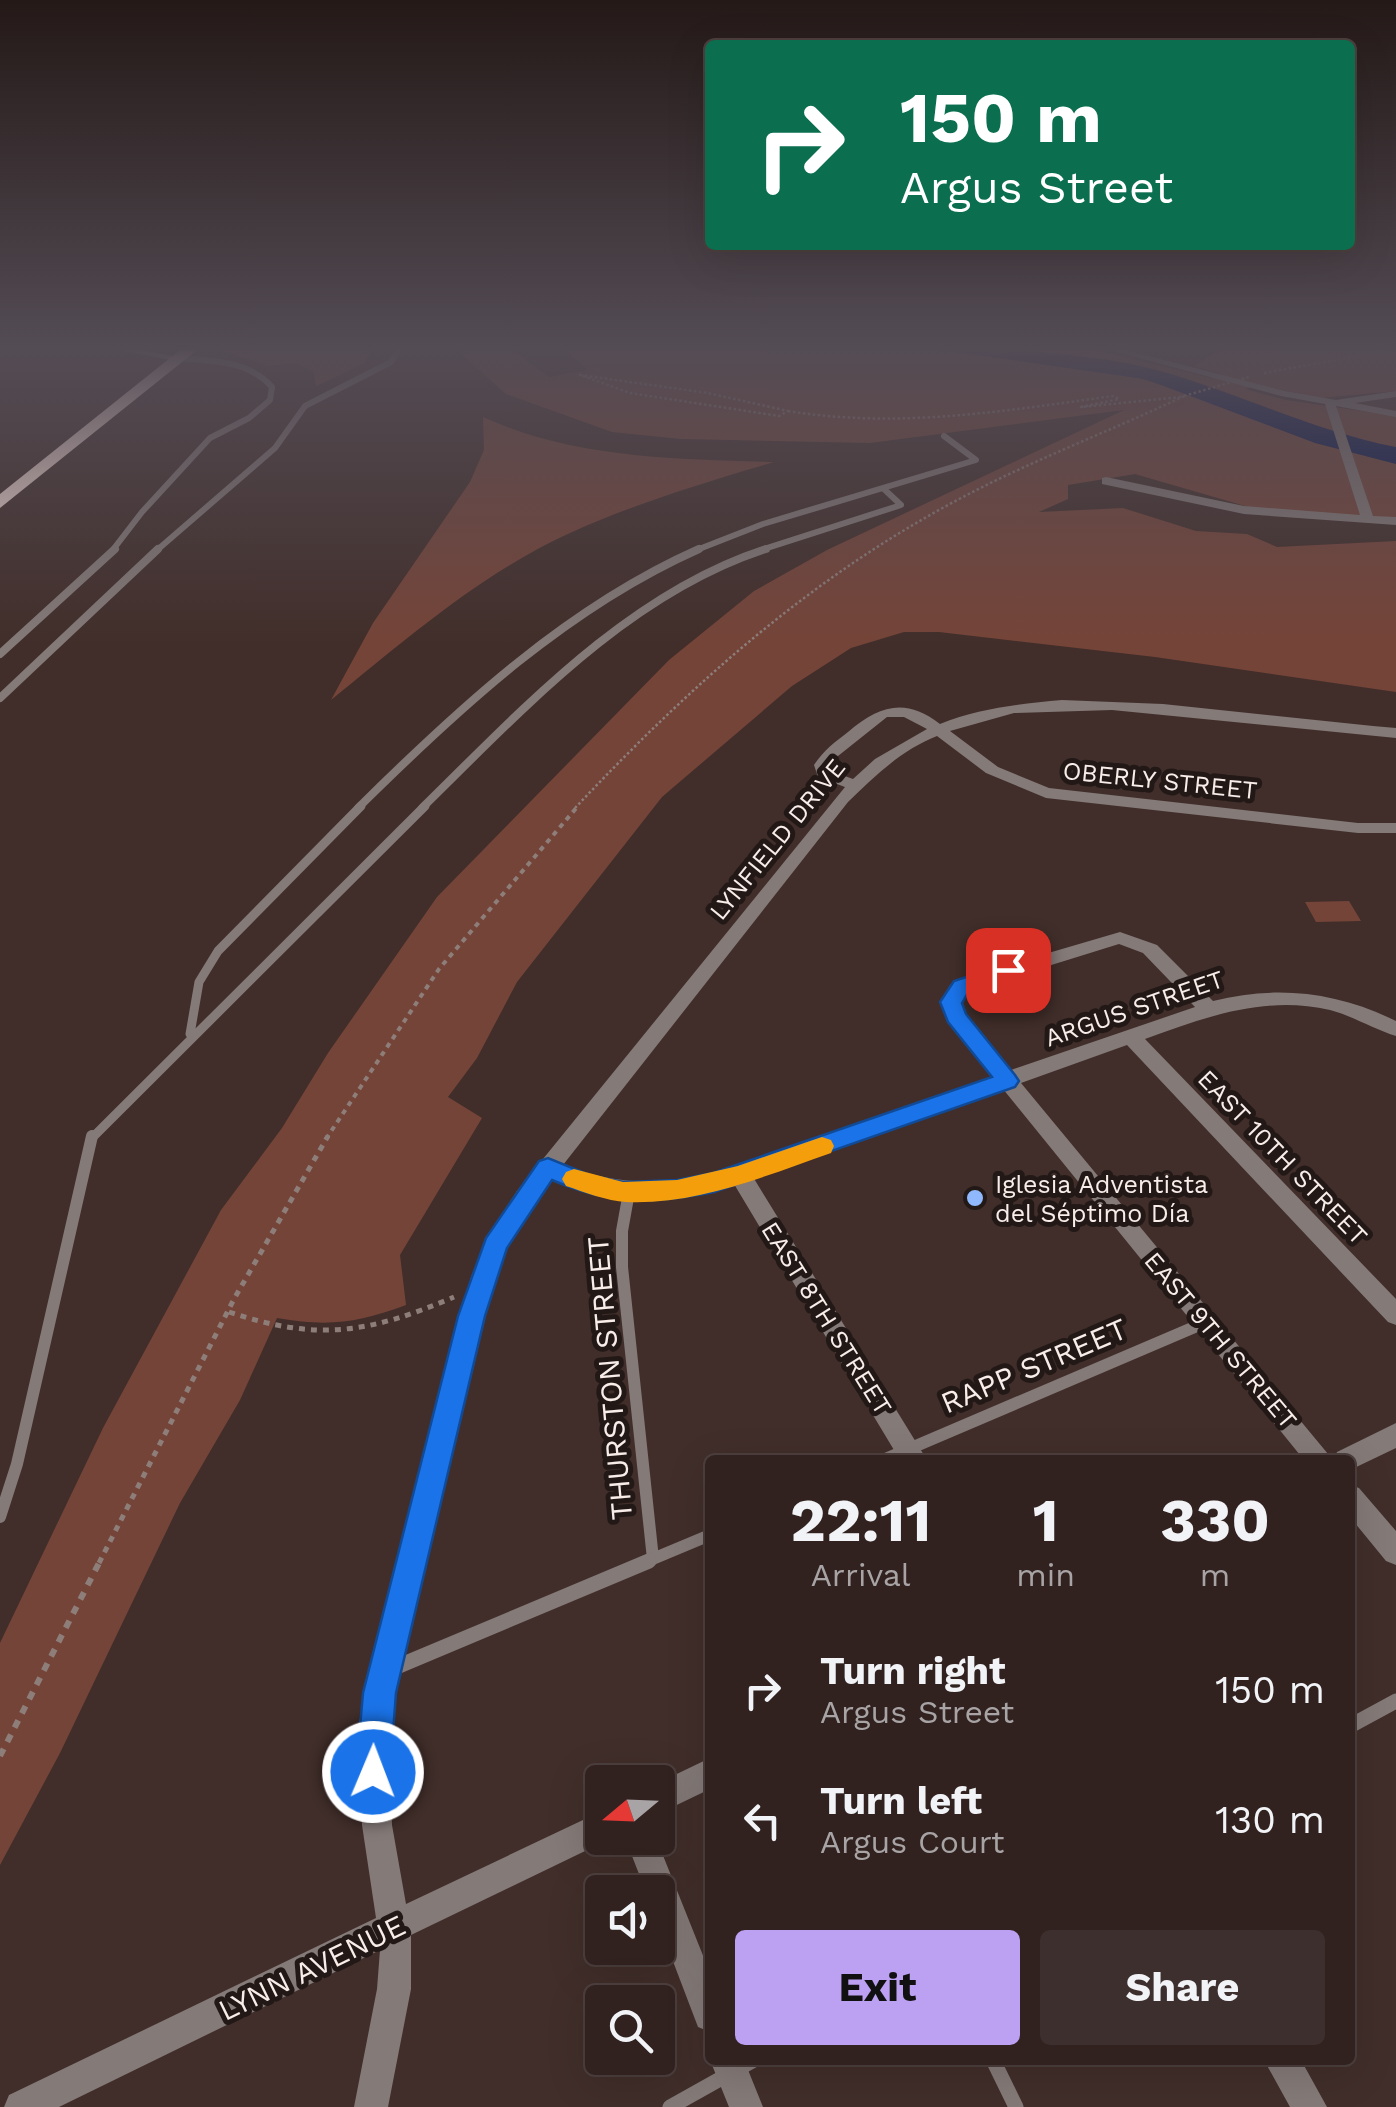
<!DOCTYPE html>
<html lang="en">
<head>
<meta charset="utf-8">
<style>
  body { margin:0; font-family:"Work Sans",sans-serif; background:#3d2f2d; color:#f1f3f6; height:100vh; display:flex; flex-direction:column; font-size:38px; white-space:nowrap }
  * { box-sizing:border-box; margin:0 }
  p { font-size:32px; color:#a8a4a5 }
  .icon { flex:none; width:55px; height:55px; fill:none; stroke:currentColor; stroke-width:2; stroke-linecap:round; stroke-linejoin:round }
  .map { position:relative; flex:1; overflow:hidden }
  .details { position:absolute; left:705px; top:1455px; width:650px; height:610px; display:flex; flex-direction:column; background:#312220; border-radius:10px; box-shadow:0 10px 40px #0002,0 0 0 2px #4c3f3e }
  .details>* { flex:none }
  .banner { position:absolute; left:705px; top:40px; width:650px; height:210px; border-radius:10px; box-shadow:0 10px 40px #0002,0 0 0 2px #4c3f3e; background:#0b6e4f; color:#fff; overflow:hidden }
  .needle { width:65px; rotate:251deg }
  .buttons { position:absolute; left:585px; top:1765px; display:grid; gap:20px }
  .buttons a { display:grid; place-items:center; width:90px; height:90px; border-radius:10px; background:#312220; box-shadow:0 10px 40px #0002,0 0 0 2px #4c3f3e; font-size:50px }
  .pin { position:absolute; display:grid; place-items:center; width:85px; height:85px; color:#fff; margin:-42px; border-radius:20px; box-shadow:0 5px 15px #0006 }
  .me { position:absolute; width:110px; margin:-55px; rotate:1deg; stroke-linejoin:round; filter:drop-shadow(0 0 8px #0008) }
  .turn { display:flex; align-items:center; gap:35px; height:210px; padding:0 30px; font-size:45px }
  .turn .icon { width:130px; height:130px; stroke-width:2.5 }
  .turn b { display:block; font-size:70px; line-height:85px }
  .eta { display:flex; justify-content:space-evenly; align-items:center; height:170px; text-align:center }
  .eta b { font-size:60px; font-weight:700; line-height:70px }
  .button { display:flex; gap:20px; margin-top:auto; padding:20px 30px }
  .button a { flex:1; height:115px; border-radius:10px; background:#bca0f2; color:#111; font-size:40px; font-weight:700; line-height:115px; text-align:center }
  .button a+a { background:#3d2f2d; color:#f1f3f6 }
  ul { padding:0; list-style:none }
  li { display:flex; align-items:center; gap:30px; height:130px; padding:0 30px }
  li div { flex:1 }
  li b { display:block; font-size:38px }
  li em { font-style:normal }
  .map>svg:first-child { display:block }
</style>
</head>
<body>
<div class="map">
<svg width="1396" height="2107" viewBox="0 0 1396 2107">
  <rect width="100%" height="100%" fill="#412e2a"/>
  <!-- green -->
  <path fill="#754438" d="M220 350H371L365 363 316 386 314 372 295 363 269 366Z
    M457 350H513L549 377 588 370 565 350H942L1137 378 1176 389 1195 382 1132 364 1028 350H1095L1211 378 1222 374 1194 366 1219 350H1396V391L1321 398 1258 385 1245 389 1286 400 1396 416V519L1252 508 1135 474 1068 485V499L1039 512 1123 508 1196 531 1247 534 1277 547 1396 541V692L1155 657 939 632H904L851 648 792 686 662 797 517 982 477 1058 448 1097 482 1118 400 1255 406 1305C357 1323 329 1327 277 1318L240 1400 180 1503 60 1753 0 1865V1643L103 1428 221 1210 282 1128 328 1053 437 897 669 660 754 591 827 550 1124 410 870 443 681 439 612 432 506 394Z
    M483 417C575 459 675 459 774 462 706 482 636 503 570 533 482 573 406 639 331 700L373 623 470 482 484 450Z
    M1349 901 1361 921 1316 922 1305 902Z"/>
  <!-- water -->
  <path fill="#001250" d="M942 350C1019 350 1096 352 1171 374 1247 397 1319 432 1396 447V464L1315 443 1145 379Z"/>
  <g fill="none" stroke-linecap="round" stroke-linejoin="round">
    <!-- path-far3 -->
    <path stroke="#8e7e7a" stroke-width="2.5" stroke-dasharray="2.5 2.5" stroke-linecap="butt" d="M1264 373 1391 350
      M580 375 708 393 788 411 779 416 630 393Z
      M788 411C898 429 1004 411 1113 396L1119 399 1081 407 1182 397
      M575 808C691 685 812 576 963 497 1035 459 1111 431 1184 396"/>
    <!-- path-far2 -->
    <path stroke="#8e7e7a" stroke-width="4" stroke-dasharray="5 5" stroke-linecap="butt" d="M326 1139 439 969 578 806"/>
    <!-- path-far1 -->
    <path stroke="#8e7e7a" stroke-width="5" stroke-dasharray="6 6" stroke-linecap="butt" d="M229 1312C318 1342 369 1333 454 1297
      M99 1563 234 1299 328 1136"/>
    <!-- path -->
    <path stroke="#8e7e7a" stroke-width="6" stroke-dasharray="8 8" stroke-linecap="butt" d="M0 1756 100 1561"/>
    <!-- lane-far4 -->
    <path stroke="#847a78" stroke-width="6" d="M112 551 142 512 210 438 249 418 270 400 272 387C248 360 212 361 178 358
      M156 551 275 448 305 406 391 362 398 350
      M694 551 763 524 976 460 944 436
      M758 551 901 505 884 489"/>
    <!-- lane-far3 -->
    <path stroke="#847a78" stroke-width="8" d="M0 654 115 549
      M0 698 158 549
      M358 808C459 708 568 607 699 549
      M422 808C522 710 629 593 766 549"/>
    <!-- lane-far2 -->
    <path stroke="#847a78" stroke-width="9" d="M190 1034 199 982 218 951 361 806
      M91 1139 425 806"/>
    <!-- lane-far1 -->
    <path stroke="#847a78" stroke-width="12" d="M629 1192 622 1231V1267L653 1559
      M883 1460 1204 1323
      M0 1517 17 1464 92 1136
      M643 1563 710 1535"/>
    <!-- lane -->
    <path stroke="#847a78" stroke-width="15" d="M394 1668 649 1561
      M1350 1726 1396 1701
      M993 2060 1016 2107
      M670 2107 754 2060"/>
    <!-- street -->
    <path fill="#847a78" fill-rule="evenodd" d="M1109 350H1125L1285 391 1336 400 1396 391V397L1355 403 1396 411V417L1336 406 1373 516 1396 517V525L1244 514 1102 484V478L1106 477 1244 506 1360 515 1325 404 1281 396Z
      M1062 700 1163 704 1373 726 1396 728V738L1112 710 1014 713 950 731 998 767 1049 788 1358 823H1396V833H1358L1046 798 986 773 937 736C901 750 874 777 848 802L563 1165C614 1185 660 1185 713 1174L993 1077 954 1029 941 1002 950 985 963 978 1120 932 1157 945 1213 1001C1277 985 1337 992 1396 1021V1036C1373 1029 1353 1016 1330 1010 1264 995 1206 1017 1145 1039L1396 1299V1325L1388 1322 1127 1045 1021 1083 1333 1460H1304L1003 1089 753 1177 927 1460H900L734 1184C672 1206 613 1203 552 1179L505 1248 495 1277 389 1722 392 1825 406 1904 602 1811V1838H612L411 1935V1989L388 2107H354L377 1989 380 1950 59 2107H4L9 2095 376 1918 362 1825 359 1722 471 1277 487 1238 517 1191 845 787 818 777 814 765C823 751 835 742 848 732 879 706 905 697 940 724 980 708 1020 704 1062 700ZM887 717H904L927 729 875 759 853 779 831 771 833 760ZM1119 944 1143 953 1195 1007 1011 1070 969 1021 961 1002 964 994 977 988Z
      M1396 1423V1448L1350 1470V1460H1333L1337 1452Z
      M1350 1485 1359 1488 1396 1531V1565L1386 1561 1350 1517Z
      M710 1758V1789L658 1814V1783Z
      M625 1838H656L710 1973V2032L698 2027 658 1922V1892H646Z
      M710 2060H744L763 2107H729Z
      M1264 2060H1301L1327 2107H1290Z"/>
    <!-- secondary -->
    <path fill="#b2a29e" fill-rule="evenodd" d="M118 350H142L183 358 178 361Z"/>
    <!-- highway -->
    <path fill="#f5dcd5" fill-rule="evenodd" d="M180 350H197L0 508V494Z"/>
    <!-- path-bridge -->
    <path stroke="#8e7e7a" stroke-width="2.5" stroke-dasharray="2.5 2.5" stroke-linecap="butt" d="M1184 396 1249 377"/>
  </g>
  <!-- sky -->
  <linearGradient id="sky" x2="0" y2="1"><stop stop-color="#241917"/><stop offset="0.54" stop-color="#544c55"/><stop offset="1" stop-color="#544c55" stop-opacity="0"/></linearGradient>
  <rect width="1396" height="645" fill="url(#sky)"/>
  <!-- route -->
  <path fill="#1a73e8" stroke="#114b97" stroke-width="2.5" d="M1008 963 1018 970 1015 976 969 991 962 1003 966 1014 1015 1075 1019 1081 1015 1087 714 1192C652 1204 610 1205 552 1180L507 1248 485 1316 396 1693 390 1772 385 1784 373 1789 361 1784 356 1772 363 1693 458 1316 486 1238 539 1161 548 1158 592 1176 623 1182 677 1180 713 1173 992 1077 948 1022 940 1002 954 981Z"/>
  <!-- slow -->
  <path fill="#f59e0b" d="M822 1137 831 1140 834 1146 831 1153C765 1176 697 1205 626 1202 607 1201 584 1192 566 1186L562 1179 566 1172 574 1169 623 1182 677 1180 738 1166Z"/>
  <!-- markers -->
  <circle fill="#90b8fd" stroke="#221917" stroke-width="4" cx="975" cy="1198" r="10"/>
  <g text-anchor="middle" stroke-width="10" stroke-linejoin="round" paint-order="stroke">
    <!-- street labels -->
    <g font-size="25" fill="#f9ede9" stroke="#221917">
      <text transform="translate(1160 780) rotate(6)" y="9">OBERLY STREET</text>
      <text transform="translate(777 839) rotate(-51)" y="9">LYNFIELD DRIVE</text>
      <text transform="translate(1134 1008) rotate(-19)" y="9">ARGUS STREET</text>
      <text transform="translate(1283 1157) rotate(46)" y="9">EAST 10TH STREET</text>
      <text transform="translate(827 1318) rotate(58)" y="9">EAST 8TH STREET</text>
      <text transform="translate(1221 1340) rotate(50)" y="9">EAST 9TH STREET</text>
    </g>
    <!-- poi labels -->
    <g font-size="25" fill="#f9ede9" stroke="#221917" text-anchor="start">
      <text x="995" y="1193">Iglesia Adventista<tspan x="995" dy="29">del Séptimo Día</tspan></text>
    </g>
    <!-- near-street labels -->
    <g font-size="30" fill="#f9ede9" stroke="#221917">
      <text transform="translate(1034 1366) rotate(-23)" y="10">RAPP STREET</text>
      <text transform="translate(610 1378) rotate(-95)" y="10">THURSTON STREET</text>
      <text transform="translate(312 1968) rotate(-26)" y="10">LYNN AVENUE</text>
    </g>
  </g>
</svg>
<div class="buttons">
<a><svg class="needle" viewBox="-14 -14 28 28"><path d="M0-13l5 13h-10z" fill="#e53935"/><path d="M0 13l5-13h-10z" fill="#a8a4a5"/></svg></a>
<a><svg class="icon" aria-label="sound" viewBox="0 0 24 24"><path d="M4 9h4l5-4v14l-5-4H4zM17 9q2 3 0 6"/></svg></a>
<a><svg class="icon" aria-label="search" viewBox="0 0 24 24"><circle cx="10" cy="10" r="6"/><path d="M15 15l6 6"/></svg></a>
</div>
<div class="pin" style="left:1008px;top:970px;background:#d93025"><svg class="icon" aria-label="arrive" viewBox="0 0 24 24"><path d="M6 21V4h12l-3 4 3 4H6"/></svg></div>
<svg class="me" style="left:373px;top:1772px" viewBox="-20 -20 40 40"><circle r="17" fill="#1a73e8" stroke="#fff" stroke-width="3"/><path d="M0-11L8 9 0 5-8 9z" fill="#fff"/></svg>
<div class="banner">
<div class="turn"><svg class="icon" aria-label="right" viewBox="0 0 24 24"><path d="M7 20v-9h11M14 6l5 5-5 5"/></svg><div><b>150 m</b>Argus Street</div></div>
</div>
<section class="details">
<div class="eta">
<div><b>22:11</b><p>Arrival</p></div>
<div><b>1</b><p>min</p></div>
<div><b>330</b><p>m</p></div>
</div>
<ul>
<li><svg class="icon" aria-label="right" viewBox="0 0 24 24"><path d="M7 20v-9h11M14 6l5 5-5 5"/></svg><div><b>Turn right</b><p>Argus Street</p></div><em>150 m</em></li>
<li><svg class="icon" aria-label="left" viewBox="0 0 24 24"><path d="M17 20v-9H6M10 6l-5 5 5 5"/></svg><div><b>Turn left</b><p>Argus Court</p></div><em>130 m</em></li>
</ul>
<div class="button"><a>Exit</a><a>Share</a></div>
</section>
</div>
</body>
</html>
